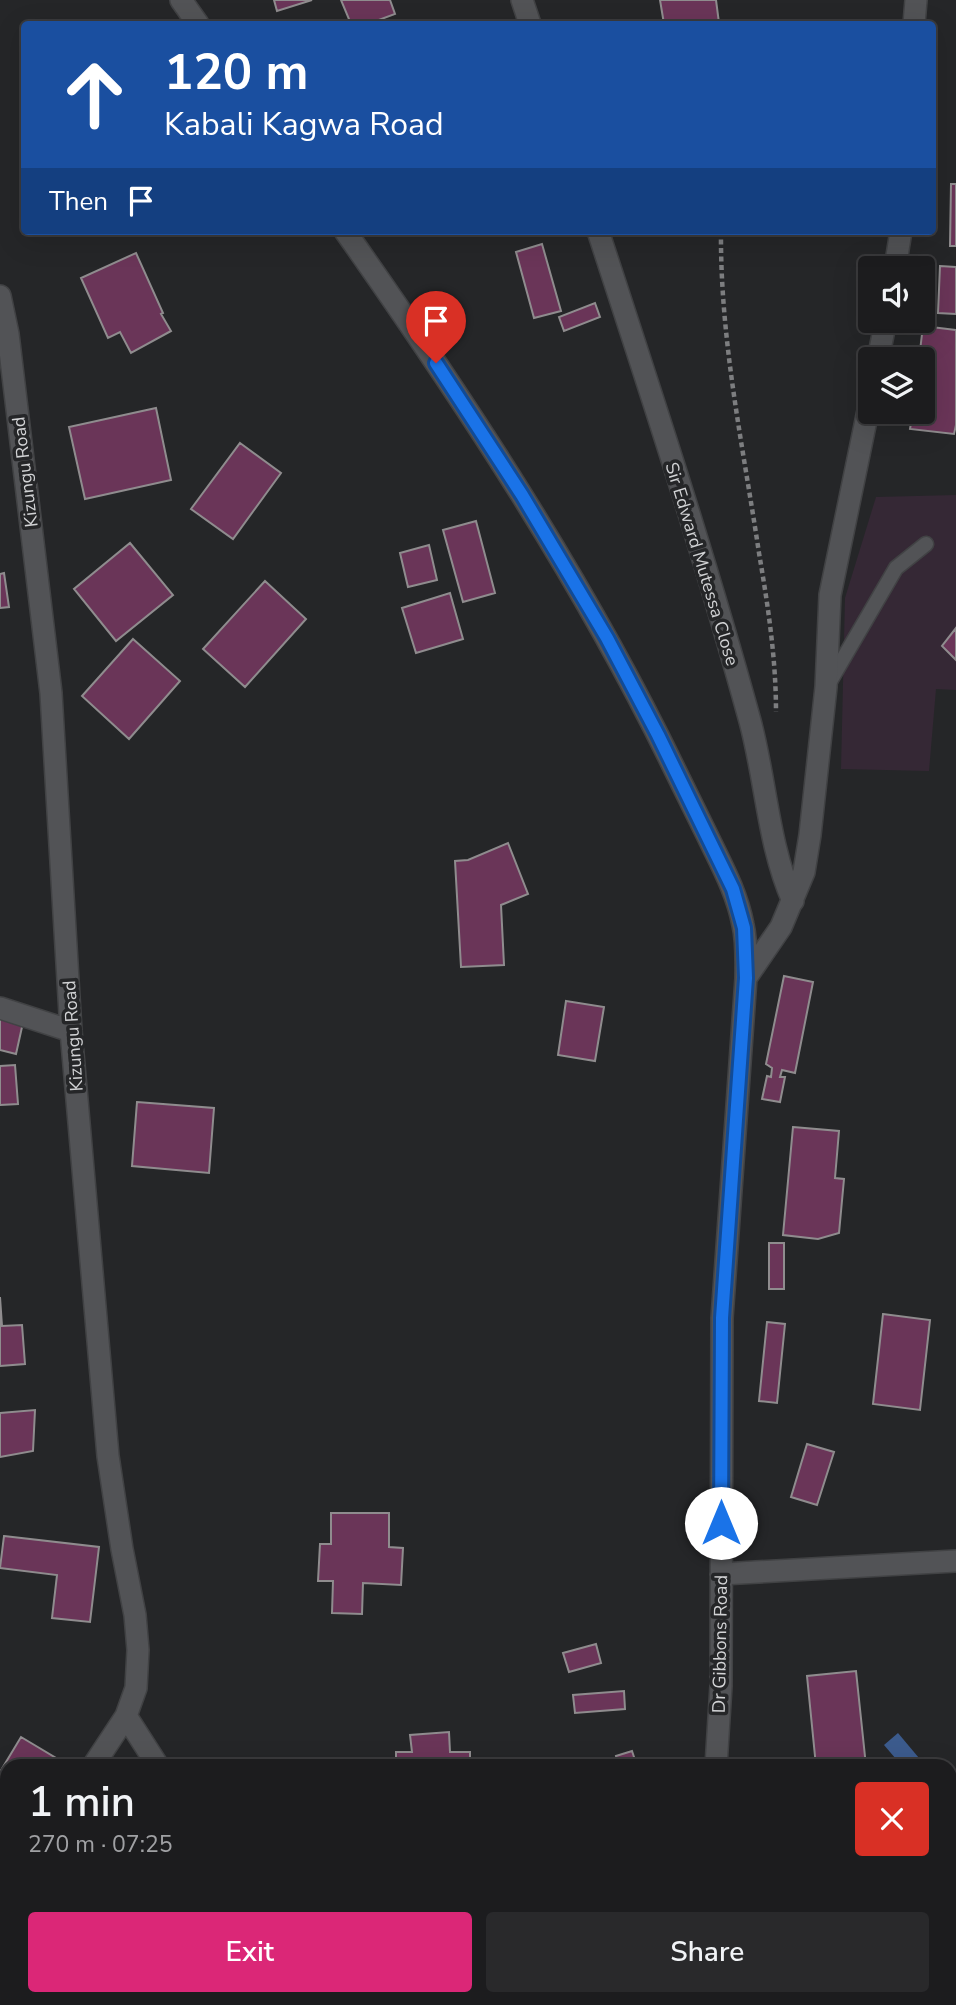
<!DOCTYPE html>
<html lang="en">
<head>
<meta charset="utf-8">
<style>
  body { margin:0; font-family:"Nunito Sans",sans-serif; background:#29292b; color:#f1f3f6; height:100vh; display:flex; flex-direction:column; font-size:26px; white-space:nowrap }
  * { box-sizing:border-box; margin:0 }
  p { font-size:23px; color:#a0a1a4 }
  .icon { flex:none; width:38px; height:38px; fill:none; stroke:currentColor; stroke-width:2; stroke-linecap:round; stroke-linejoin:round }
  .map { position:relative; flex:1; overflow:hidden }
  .sheet { position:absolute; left:0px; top:1759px; width:957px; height:247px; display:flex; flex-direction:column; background:#1c1c1e; border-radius:21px 21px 0 0; box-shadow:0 7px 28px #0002,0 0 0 2px #3a3a3c }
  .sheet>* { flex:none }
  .top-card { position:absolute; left:21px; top:21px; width:915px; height:214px; border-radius:7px; box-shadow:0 7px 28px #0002,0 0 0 2px #3a3a3c; background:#1a4fa0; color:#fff; overflow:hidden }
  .controls { position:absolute; left:858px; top:256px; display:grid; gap:14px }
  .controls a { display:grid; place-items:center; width:77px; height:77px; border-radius:7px; background:#1c1c1e; box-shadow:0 7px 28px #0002,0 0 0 2px #3a3a3c; font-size:35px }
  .pin { position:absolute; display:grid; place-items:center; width:60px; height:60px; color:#fff; margin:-72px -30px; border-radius:50% 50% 50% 0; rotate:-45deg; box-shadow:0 0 7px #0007 }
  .pin .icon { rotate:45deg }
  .me { position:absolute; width:77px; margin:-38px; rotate:0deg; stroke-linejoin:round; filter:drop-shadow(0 0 5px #0008) }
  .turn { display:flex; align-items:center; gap:24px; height:147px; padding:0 28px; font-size:32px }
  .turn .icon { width:91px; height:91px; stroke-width:2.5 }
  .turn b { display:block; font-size:49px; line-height:60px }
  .then { display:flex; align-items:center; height:66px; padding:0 28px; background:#0003; gap:14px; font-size:26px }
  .round { display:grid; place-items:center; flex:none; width:74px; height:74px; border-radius:7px; background:#29292b }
  .head { display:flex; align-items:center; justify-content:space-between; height:119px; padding:0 28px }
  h1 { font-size:42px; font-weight:600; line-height:52px }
  .button { display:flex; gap:14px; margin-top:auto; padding:14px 28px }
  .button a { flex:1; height:80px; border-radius:7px; background:#db2777; color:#fff; font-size:28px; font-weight:600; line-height:80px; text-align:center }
  .button a+a { background:#29292b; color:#f1f3f6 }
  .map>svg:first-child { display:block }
</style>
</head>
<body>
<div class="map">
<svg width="956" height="2005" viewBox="0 0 956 2005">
  <rect width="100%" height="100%" fill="#252628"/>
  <!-- commercial -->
  <path fill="#352835" d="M956 495V690L936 689 929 771 841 769 845 598 876 497Z"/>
  <!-- water -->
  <path fill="#3c5b8d" d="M898 1733 924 1764 922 1766H902L884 1745Z"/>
  <!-- building -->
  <path fill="#6a3558" stroke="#8f8c8e" stroke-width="2" d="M274 0H312L277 11Z
    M341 0H390L395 14 368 24H351Z
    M660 0H716L719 23 664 24Z
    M951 184H956V246H950Z
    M542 244 561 311 534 318 516 252Z
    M136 253 163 313 161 314 171 331 131 353 120 332 108 338 81 278Z
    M940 266 956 267V314L938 313Z
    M595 303 600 317 564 331 559 317Z
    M923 326 956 330V425L954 434 910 429 913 411H922V359H919Z
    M156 408 171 480 85 499 69 427Z
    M240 443 281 473 233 539 191 509Z
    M476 521 495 593 463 602 443 530Z
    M130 543 173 595 116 641 74 589Z
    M429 545 437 580 408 587 400 553Z
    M4 573 9 607 0 608V574Z
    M265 581 306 619 245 687 203 649Z
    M450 593 463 639 416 653 402 608Z
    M956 628V660L942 646Z
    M133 639 180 681 129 739 82 696Z
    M508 843 528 894 501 905 504 965 461 967 455 861 468 860Z
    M784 976 813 982 795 1073 782 1070 780 1077H785L780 1102 762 1099 767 1076 771 1077 772 1068 766 1064Z
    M566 1001 604 1007 595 1061 558 1055Z
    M0 1013 24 1018 16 1054 0 1050Z
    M15 1065 18 1104 0 1105V1066Z
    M137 1102 214 1108 209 1173 132 1166Z
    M793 1127 839 1131 835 1178 844 1179 839 1233 818 1239 783 1235Z
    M769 1243H784V1289H769Z
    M0 1297 2 1326 22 1325 25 1364 0 1366Z
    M883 1314 930 1320 920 1410 873 1404Z
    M767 1322 785 1324 777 1403 759 1401Z
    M35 1410 33 1451 0 1457V1413Z
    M807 1444 834 1452 817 1505 791 1497Z
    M331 1513H389V1547L403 1548 401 1585 363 1583 362 1614 332 1613 333 1581H318L320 1544H331Z
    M4 1536 99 1547 90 1622 52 1618 57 1575 0 1568Z
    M596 1644 601 1663 569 1672 563 1653Z
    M856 1671 866 1766H816L807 1676Z
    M624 1691 625 1709 575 1713 573 1695Z
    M449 1732 450 1752H470V1766H396V1752H412L410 1735Z
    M21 1737 61 1761 59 1766H7V1816L0 1812V1772Z
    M632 1751 637 1766H585L607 1759 608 1762 617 1760 616 1756Z
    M950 1867 956 1873V1944L950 1950Z
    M22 1998H112L103 2005H14Z
    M890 1998H941L948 2005H884Z"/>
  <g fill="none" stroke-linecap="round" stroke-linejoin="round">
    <!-- service casing -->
    <g stroke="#414244" stroke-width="17">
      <path id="service" d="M829 683 896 568 926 544
        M819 1998V2005
        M181 2005 192 1998"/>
    </g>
    <!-- minor casing -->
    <g stroke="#414244" stroke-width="24">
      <path id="minor" d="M181 0 198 24
        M522 0 530 24
        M914 24 916 0
        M345 231C466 403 583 580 675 770 686 792 697 815 708 837 722 866 737 893 743 925 747 942 746 960 746 978L722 1318 721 1686 716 1766
        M598 231C651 393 705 557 750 721 766 780 768 845 793 901
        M895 268 901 231
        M0 296 8 334 51 693 71 1031 108 1456 122 1549 135 1615 138 1650 136 1688 126 1716 158 1766
        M878 359 886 320
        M746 978 781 927 804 872 810 835 826 687 830 595 870 401
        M0 1008 71 1031
        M721 1574 956 1561
        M93 1766 126 1716
        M0 1908 7 1896
        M240 2005 242 1998
        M706 2005V1998"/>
    </g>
    <!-- path -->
    <path stroke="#7d7e80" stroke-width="4.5" stroke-dasharray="5 3.5" stroke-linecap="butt" d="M721 231C720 340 743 446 759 553 768 606 776 658 776 712
      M508 2005 511 1998"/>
    <!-- service -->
    <use href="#service" stroke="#525356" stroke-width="14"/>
    <!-- minor -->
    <use href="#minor" stroke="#525356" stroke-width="21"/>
  </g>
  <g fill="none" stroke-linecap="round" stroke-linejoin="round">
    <!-- route casing -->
    <g stroke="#114b97" stroke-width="18">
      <path id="route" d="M436 363 522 495 607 638 658 735 733 889 744 928 746 978 722 1318 721 1523"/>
    </g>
    <!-- route -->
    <use href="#route" stroke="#1a73e8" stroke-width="12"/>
  </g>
  <g text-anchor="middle" stroke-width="7" stroke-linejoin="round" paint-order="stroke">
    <!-- street labels -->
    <g font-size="18" fill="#d2d3d5" stroke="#252628">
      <text transform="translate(25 472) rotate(-97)" y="6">Kizungu Road</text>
      <text transform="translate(702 564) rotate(73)" y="6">Sir Edward Mutessa Close</text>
      <text transform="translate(73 1036) rotate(-94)" y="6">Kizungu Road</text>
      <text transform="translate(720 1644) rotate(-89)" y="6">Dr Gibbons Road</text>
    </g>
  </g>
</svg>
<div class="controls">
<a><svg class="icon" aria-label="sound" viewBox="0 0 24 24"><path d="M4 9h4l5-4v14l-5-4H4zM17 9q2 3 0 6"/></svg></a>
<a><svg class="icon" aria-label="layers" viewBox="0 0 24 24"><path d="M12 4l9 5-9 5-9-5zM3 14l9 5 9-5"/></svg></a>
</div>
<div class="pin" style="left:436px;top:363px;background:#d93025"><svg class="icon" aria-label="arrive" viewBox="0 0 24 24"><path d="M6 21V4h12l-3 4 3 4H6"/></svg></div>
<svg class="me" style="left:721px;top:1523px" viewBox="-20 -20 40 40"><circle r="19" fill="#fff"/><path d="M0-13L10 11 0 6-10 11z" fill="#1a73e8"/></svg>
<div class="top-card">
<div class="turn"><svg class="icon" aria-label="ahead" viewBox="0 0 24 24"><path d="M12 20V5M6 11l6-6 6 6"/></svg><div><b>120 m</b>Kabali Kagwa Road</div></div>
<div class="then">Then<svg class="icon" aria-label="arrive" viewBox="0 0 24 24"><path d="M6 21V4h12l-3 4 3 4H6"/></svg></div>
</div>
<section class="sheet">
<div class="head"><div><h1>1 min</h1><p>270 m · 07:25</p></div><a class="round" style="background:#d93025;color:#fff"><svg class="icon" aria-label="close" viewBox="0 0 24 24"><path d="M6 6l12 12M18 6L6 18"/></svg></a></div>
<div class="button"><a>Exit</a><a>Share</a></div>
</section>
</div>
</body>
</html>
